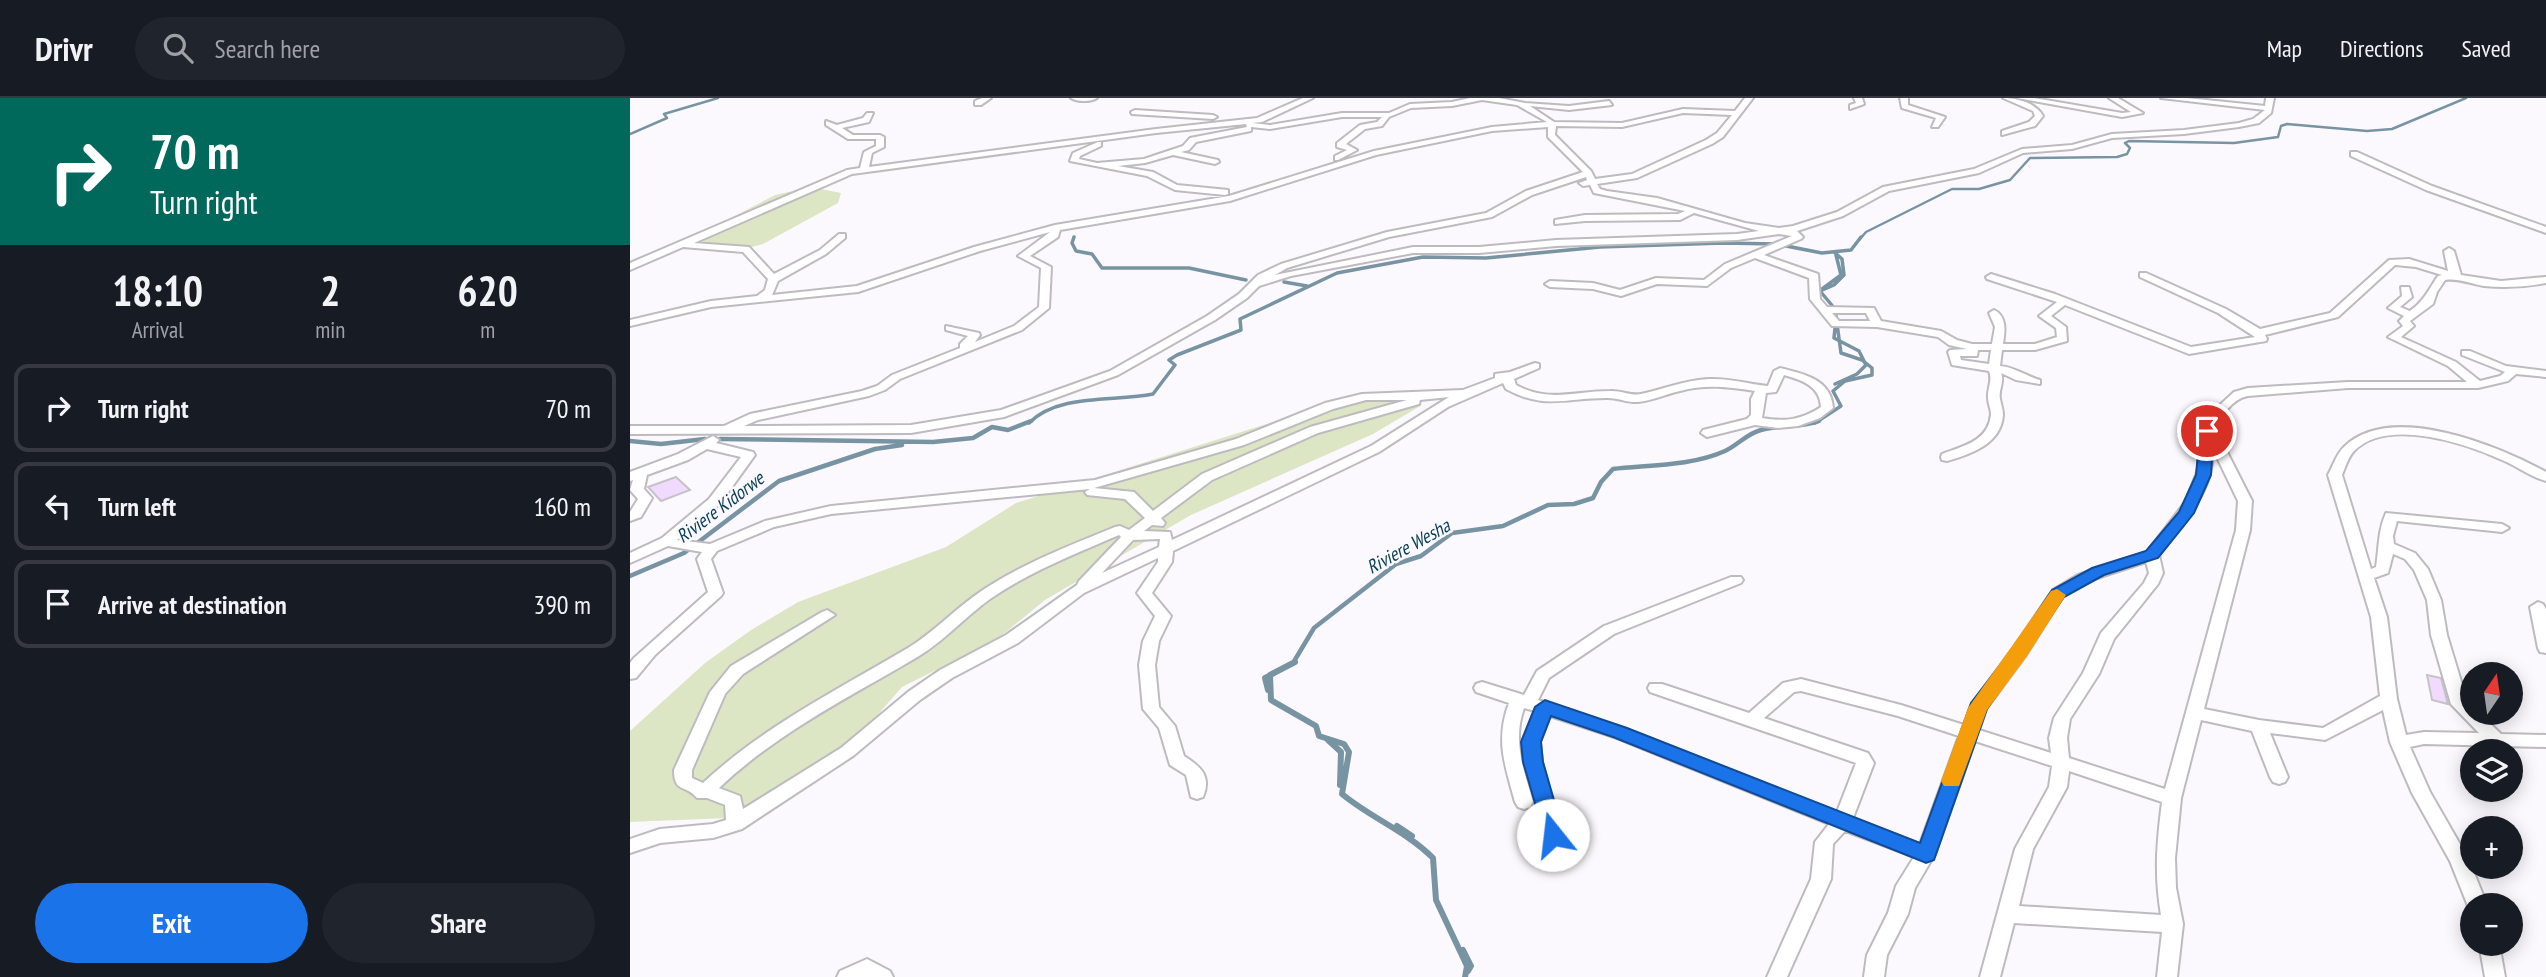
<!DOCTYPE html>
<html lang="en">
<head>
<meta charset="utf-8">
<style>
  body { margin:0; font-family:"PT Sans Narrow",sans-serif; background:#20242c; color:#f1f3f6; height:100vh; display:flex; flex-direction:column; font-size:26px; white-space:nowrap }
  * { box-sizing:border-box; margin:0 }
  p { font-size:23px; color:#9ea1a6 }
  .icon { flex:none; width:38px; height:38px; fill:none; stroke:currentColor; stroke-width:2; stroke-linecap:round; stroke-linejoin:round }
  .map { position:relative; flex:1; overflow:hidden }
  .side { display:flex; flex-direction:column; background:#171b24; width:630px }
  .side>* { flex:none }
  .top-card { background:#00695c; color:#fff; overflow:hidden }
  .needle { width:46px; rotate:13deg }
  .tools { position:absolute; left:1830px; top:564px; display:grid; gap:14px }
  .tools a { display:grid; place-items:center; width:63px; height:63px; border-radius:50%; background:#171b24; box-shadow:0 4px 18px #0003; font-size:35px }
  .pin { position:absolute; display:grid; place-items:center; width:60px; height:60px; color:#fff; margin:-30px; border:4px solid #fff; border-radius:50%; box-shadow:0 2px 7px #0007 }
  .me { position:absolute; width:77px; margin:-38px; rotate:344deg; stroke-linejoin:round; filter:drop-shadow(0 0 5px #0008) }
  .turn { display:flex; align-items:center; gap:24px; height:147px; padding:0 35px; font-size:32px }
  .turn .icon { width:91px; height:91px; stroke-width:2.5 }
  .turn b { display:block; font-size:49px; line-height:60px }
  .eta { display:flex; justify-content:space-evenly; align-items:center; height:119px; text-align:center }
  .eta b { font-size:42px; font-weight:700; line-height:49px }
  .primary-button { display:flex; gap:14px; margin-top:auto; padding:14px 35px }
  .primary-button a { flex:1; height:80px; border-radius:42px; background:#1a73e8; color:#fff; font-size:28px; font-weight:700; line-height:80px; text-align:center }
  .primary-button a+a { background:#20242c; color:#f1f3f6 }
  ul { padding:0; list-style:none }
  li { display:flex; align-items:center; gap:21px; height:88px; margin:0 14px 10px; padding:0 21px; border:4px solid #363941; border-radius:14px }
  li div { flex:1 }
  li b { display:block; font-size:26px }
  li em { font-style:normal }
  header { display:flex; align-items:center; gap:42px; box-sizing:border-box; height:98px; padding:0 35px; background:#171b24; border-bottom:2px solid #363941 }
  header strong { font-size:33px }
  nav { display:flex; gap:38px; margin-inline-start:auto; font-size:24px }
  .search { width:490px; height:63px; background:#20242c; display:flex; align-items:center; gap:18px; box-sizing:border-box; padding:0 24px; border-radius:38px; color:#9ea1a6; font-size:26px }
  main { display:flex; flex:1; min-height:0 }
  .map>svg:first-child { display:block }
</style>
</head>
<body>
<header>
<strong>Drivr</strong>
<div class="search"><svg class="icon" aria-label="search" viewBox="0 0 24 24"><circle cx="10" cy="10" r="6"/><path d="M15 15l6 6"/></svg>Search here</div>
<nav><a>Map</a><a>Directions</a><a>Saved</a></nav>
</header>
<main>
<section class="side">
<div class="top-card">
<div class="turn"><svg class="icon" aria-label="right" viewBox="0 0 24 24"><path d="M7 20v-9h11M14 6l5 5-5 5"/></svg><div><b>70 m</b>Turn right</div></div>
</div>
<div class="eta">
<div><b>18:10</b><p>Arrival</p></div>
<div><b>2</b><p>min</p></div>
<div><b>620</b><p>m</p></div>
</div>
<ul>
<li><svg class="icon" aria-label="right" viewBox="0 0 24 24"><path d="M7 20v-9h11M14 6l5 5-5 5"/></svg><div><b>Turn right</b></div><em>70 m</em></li>
<li><svg class="icon" aria-label="left" viewBox="0 0 24 24"><path d="M17 20v-9H6M10 6l-5 5 5 5"/></svg><div><b>Turn left</b></div><em>160 m</em></li>
<li><svg class="icon" aria-label="arrive" viewBox="0 0 24 24"><path d="M6 21V4h12l-3 4 3 4H6"/></svg><div><b>Arrive at destination</b></div><em>390 m</em></li>
</ul>
<div class="primary-button"><a>Exit</a><a>Share</a></div>
</section>
<div class="map">
<svg width="1916" height="879" viewBox="0 0 1916 879">
  <rect width="100%" height="100%" fill="#fcf9fe"/>
  <!-- green -->
  <path fill="#dce6c5" d="M181 89 211 95 208 105 133 146 111 152 45 149 145 97Z
    M736 300 782 301 792 307 743 336 561 417 415 502 366 542 272 589 231 636 99 720 0 724V633L75 565 121 532 168 504 316 449 386 405 684 311Z"/>
  <g fill="none" stroke-linecap="round" stroke-linejoin="round">
    <!-- stream-far3 -->
    <path stroke="#7894a3" stroke-width="2.5" d="M0 36 37 20 34 16 88 0
      M1230 141 1236 134 1322 91H1349L1380 82 1400 60 1487 59 1497 56 1500 50 1495 45 1499 43 1604 45 1648 39 1651 28 1657 26 1737 33 1762 31 1836 0"/>
    <!-- stream-far2 -->
    <path stroke="#7894a3" stroke-width="3.5" d="M444 139 442 145 446 153 462 156 472 170H559L616 182
      M654 184 677 188
      M1188 194 1211 177 1206 157
      M1205 230 1204 240 1229 253 1236 267 1227 276 1205 286
      M399 325C429 295 484 304 523 296L545 267 539 262 547 257 611 232 610 221 707 175 793 159 856 160 970 149 1093 145 1146 146 1192 155 1221 152 1231 139
      M1185 325 1211 308 1203 293 1215 283 1242 277V270L1232 262 1211 255 1205 211 1190 193 1204 187 1214 177 1212 161 1204 154"/>
    <!-- stream-far1 -->
    <path stroke="#7894a3" stroke-width="4.5" d="M90 341 303 344 343 340 362 329 378 332 401 323
      M0 343 31 346 75 341
      M0 478 54 455 149 383 245 351 272 347
      M663 565 684 530 766 466 791 458 822 435 873 428 918 407 944 406 963 400 971 384 983 371C1018 367 1062 368 1095 353 1108 347 1116 336 1131 332 1151 326 1169 331 1189 323"/>
    <!-- stream -->
    <path stroke="#7894a3" stroke-width="6" d="M665 564 640 577 641 602 686 628 689 638 714 646 719 654 712 696C741 720 776 733 803 760L806 802 837 868 835 879
      M638 592 635 580 641 577
      M698 642 711 654 710 687
      M767 728 782 738
      M833 852 841 868 838 873"/>
  </g>
  <!-- building -->
  <path fill="#f0dafe" stroke="#c6c3c8" stroke-width="2" d="M46 379 60 392 31 403 18 389Z
    M1797 577 1811 580 1818 606 1802 602Z"/>
  <g fill="none" stroke-linecap="round" stroke-linejoin="round">
    <!-- minor casing -->
    <g stroke="#bebbc0" stroke-width="4">
      <path id="minor" d="M352 0H361L351 7H345V3Z
        M441 0H467C461 4 447 4 441 0Z
        M673 0H683L632 24 622 25 640 27 712 15H759L780 6 822 4 840 0H869L895 5 939 8 979 3 982 7 939 12 900 8 924 24 992 25 1053 11 1105 13 1115 0H1123L1093 39 1082 46 1007 80 967 86 970 91 977 93 1027 100 1115 125 1149 130 1163 128 1207 114 1253 89 1344 71 1392 51 1442 47 1482 36 1554 32 1609 25 1623 21 1635 12 1531 0H1557L1635 8 1636 0H1644L1641 15 1629 25 1609 29 1554 36 1482 40 1442 51 1393 55 1349 75 1259 93 1213 118 1167 133 1173 139 1171 141 1134 157 1188 176 1190 201 1197 209 1244 210 1251 223 1311 233 1327 242 1342 246H1362L1365 229 1359 215 1364 212C1377 218 1375 233 1373 246H1405L1427 239 1426 230 1409 218 1427 204 1357 181 1356 179 1361 176 1425 196 1561 249 1625 239 1588 215 1510 179V175H1516L1596 211 1630 231 1700 215 1759 162 1779 161 1818 173 1814 153 1819 150 1824 153 1831 177 1871 183 1916 179V185C1895 189 1875 190 1854 188 1841 186 1828 180 1815 182L1807 194 1803 206 1780 223 1784 228 1771 239 1826 264 1850 283 1870 278 1875 274 1832 257V253H1840L1876 268 1916 273V279L1886 276 1878 283 1848 290H1718L1618 298C1601 301 1591 319 1584 334L1592 344 1622 403 1620 432 1574 611 1629 622 1693 630 1750 598 1741 519 1698 377C1703 368 1707 355 1714 349 1760 303 1869 348 1916 374V383C1901 379 1887 368 1872 362 1835 345 1757 319 1724 353 1718 359 1715 370 1712 377L1741 471 1746 469C1749 451 1748 432 1756 415L1872 426 1879 430 1872 434 1767 423 1763 438 1764 446 1785 455 1798 471 1811 502 1817 537 1837 603 1843 609V614H1848L1871 636 1916 637V649L1794 646 1780 649 1800 694 1839 762 1857 807H1843V814L1840 813 1820 763 1782 695 1760 644 1753 612 1695 642 1640 635 1658 679 1655 684 1649 686 1643 684 1640 679 1622 633 1571 622 1551 700 1545 760 1546 790 1553 826 1547 879H1527L1532 834 1384 825 1370 879H1350L1385 751 1419 689 1422 668 1345 643 1305 756 1285 790 1278 816 1257 857 1254 879H1234L1237 857 1258 815 1266 788 1284 759 1215 733 1203 746 1201 781 1157 879H1137L1181 781 1185 744 1199 726 984 639 920 618 910 644 912 664 935 752 933 757 926 759 919 757 894 664 892 644 905 613 894 610C882 643 894 672 903 704L900 709 894 711 888 709 885 704C875 667 865 643 879 605L846 594 844 590 846 586 852 584 894 597 907 573 974 528 1101 479H1111L1113 482 1111 485 984 536 919 580 908 602 996 631 1207 714 1226 665 1020 594 1018 590 1020 586H1032L1119 615 1153 585 1171 581 1271 607 1334 627 1342 606 1384 549 1423 492 1448 477 1517 454 1556 403 1566 377 1571 359 1569 340 1580 316 1604 294 1618 290 1718 284H1837L1818 268 1758 239 1773 228 1769 223 1774 218 1758 210 1772 198 1771 189H1779L1782 199 1770 209 1780 213C1794 203 1799 191 1808 178L1812 177 1786 169 1765 167 1708 219 1635 237 1637 241 1636 243 1559 256 1435 207 1421 218 1436 229 1437 243 1405 252H1372L1370 268C1384 269 1396 278 1410 282V286L1386 282 1371 275C1375 284 1368 291 1370 301 1371 307 1373 311 1373 317 1371 346 1341 356 1317 363L1312 362 1311 359 1312 356C1333 348 1359 343 1361 316 1361 311 1358 306 1358 300 1357 290 1363 284 1359 273L1322 267 1318 254 1320 252 1337 251 1319 247 1308 239 1247 229 1202 228 1180 201 1179 180 1125 160 1101 170 1077 188 1027 186 991 198 963 191 920 189 915 186 920 183 963 185 990 192 1026 180 1074 182 1095 166 1162 138 1149 136 1107 142 926 148 849 155H783L661 178 629 188 617 200 585 222 488 277 374 319 281 335 0 336V328H94L120 316 232 293 247 288 262 277 330 250V246L338 238 316 232V228L349 235 350 237 345 244 384 228 409 209 411 170 388 158 420 134 350 153 228 194 81 209 0 228V222L81 203 127 198 135 192 138 181 113 154 53 149 0 172V165L217 72 230 70 234 54 246 48V41H218L196 27V23L207 27 233 20 237 15H243L239 24 212 30 223 37H250L254 39V49L242 55 239 69 526 31 627 20ZM852 2 887 7 917 24 862 29 744 53 599 98 425 127 344 149 227 188 142 197 148 183 196 156 215 140V136H209L190 152 144 176 119 149 64 145 222 76 526 35 616 26 617 29 560 40 553 48 514 61 467 65 449 61 450 58 471 48V44H468L443 55 440 63 517 78 545 92 595 97 598 96V92L547 87 523 74 488 68 515 65 543 57 585 66 589 64 588 62 551 54 559 52 566 44 621 33V29L640 31 712 19H752L747 24 730 27 707 45V49L717 52 705 58V62H708L727 52 716 46 735 31 752 28 759 19 781 10 822 8ZM1053 15 1102 17 1087 35 1076 42 1002 76 965 81 961 73 925 37 926 28 992 29ZM918 29V39L953 74 896 93 856 115 757 134 651 166 628 177 609 196 577 218 480 273 371 312 281 327 114 328 128 322 239 298 255 292 270 281 392 232 419 210 421 169 400 158 428 139 430 132 600 103 746 57 862 33ZM956 79 957 82 949 85 953 88 960 87 964 95 1055 113 1048 116 955 117 925 122V126L955 123 1050 122 1064 115 1129 133 1107 136 926 142 849 149H783L645 177 657 170 759 139 862 119 902 97ZM1202 215H1236L1240 223H1209ZM1348 252H1361L1359 266 1331 262 1330 258H1347ZM1582 349 1608 403 1606 432 1535 691 1439 660 1437 640 1440 621 1469 576 1484 541 1528 486 1533 475 1529 457C1552 426 1587 391 1582 349ZM1763 456 1775 461 1784 472 1797 502 1801 537 1821 606 1849 635 1794 634 1776 637 1767 601 1757 519 1744 480 1758 475ZM1516 464 1519 475 1514 485 1471 535 1453 575 1424 620 1419 640 1421 655 1349 632 1356 611 1396 557 1433 498 1458 483ZM1171 593 1268 618 1329 638 1290 746 1223 720 1244 665 1238 655 1134 620 1164 594ZM1439 673 1532 704C1527 744 1524 776 1531 817L1389 808 1403 751 1437 689Z
        M1224 0H1232L1234 6 1220 11V7L1226 5Z
        M1270 0H1278V7L1315 19 1308 29H1302L1306 20 1272 10Z
        M1373 0C1387 0 1406 5 1413 18L1405 28 1372 37V33L1399 24 1405 18 1403 13Z
        M1387 0H1404L1492 15 1501 14 1479 0H1488L1513 15 1492 19Z
        M505 12 583 17 587 19 583 21 502 16 501 14Z
        M1721 54H1727L1802 88 1916 129V135L1796 92 1721 58Z
        M905 265 909 266V270L884 281 886 287C919 305 944 293 980 293 990 292 1001 298 1011 296 1034 291 1056 282 1079 281 1099 280 1118 286 1138 288L1144 273 1150 270C1174 276 1201 281 1203 310L1190 320 1168 328 1148 330 1125 327 1077 339 1071 335 1073 332 1117 321 1121 317V301L1125 293C1098 289 1076 286 1050 293 1036 296 1022 303 1008 304 997 305 987 299 976 300 936 300 914 312 876 291L873 285 818 309 749 354 543 453 542 464 522 495 541 518 529 543 525 567 529 609 545 628 554 658C570 668 582 678 573 699L567 701 561 699 556 677 540 667 529 630 513 611 509 567 513 543 525 518 507 495 528 464V460L454 495 388 545 322 580 290 602 223 658 112 731 83 740 30 745 0 755V741L30 731 83 726 96 722 95 707 77 700H67C56 686 44 696 44 672L80 594 101 568 192 514 197 512 205 517 113 576 95 596 62 672V680L73 685C134 628 207 592 278 550 304 534 325 511 350 494 391 466 439 448 485 429L490 428 499 432 515 420 495 401 457 397 455 394 460 391 201 416 144 429 87 453 81 461 93 495 91 498 25 557 6 580 0 581V565L4 560 78 494 67 461 72 454 38 448 0 465V455L32 440 79 401 111 359 77 351 58 362 17 377 14 391 22 400 11 419 0 423V414L8 401 0 392 3 382 0 383V374L48 356 83 338 89 342 86 345 123 354 125 357 89 407 47 442 80 446 135 423 201 408 465 382 606 341 695 305 732 296 833 292 865 280V276L880 274ZM1154 277C1172 282 1190 288 1191 309 1172 322 1154 324 1132 320L1136 295 1146 294ZM819 299 741 348 542 442 540 434 514 433 522 427 533 428 535 425 531 420 582 382 688 335 789 306 790 302ZM736 302H777L680 329 572 376 523 413 504 394 464 390 614 347 703 311ZM489 437 491 439 449 483 447 487 376 537 310 572 278 594 211 650 113 711 110 698 89 690C148 634 220 599 289 558 315 542 335 519 360 501 399 474 445 456 489 437ZM530 441 529 449 472 475 503 442Z
        M1908 504 1913 506 1916 511V555L1910 554 1908 550 1900 509Z
        M1849 845H1869L1875 879H1855Z
        M237 861 260 873 263 879H207L210 873Z"/>
    </g>
    <!-- minor -->
    <use href="#minor" fill="#fff" fill-rule="evenodd"/>
  </g>
  <!-- route -->
  <path fill="#1a73e8" stroke="#114b97" stroke-width="2" d="M1577 329 1584 333 1581 377 1564 415 1549 434 1528 460 1474 477 1434 499 1357 611 1304 762 1296 765 1289 762 983 639 921 618 911 644 913 664 934 737 931 743H916L893 664 891 644 905 609 915 602 997 630 1290 745 1341 605 1384 549 1422 492 1462 470 1516 453 1549 414 1566 377 1570 333Z"/>
  <!-- slow -->
  <path fill="#f59e0b" d="M1427 491 1436 497 1397 558 1357 612 1329 688H1314L1311 683 1338 610 1421 493Z"/>
  <g text-anchor="middle" stroke-width="5" stroke-linejoin="round" paint-order="stroke">
    <!-- water labels -->
    <g font-size="19" font-style="italic" fill="#063f55" stroke="#fcf9fe">
      <text transform="translate(90 409) rotate(-37)" y="7">Riviere Kidorwe</text>
      <text transform="translate(778 448) rotate(-29)" y="7">Riviere Wesha</text>
    </g>
  </g>
</svg>
<div class="tools">
<a><svg class="needle" viewBox="-14 -14 28 28"><path d="M0-13l5 13h-10z" fill="#e53935"/><path d="M0 13l5-13h-10z" fill="#9ea1a6"/></svg></a>
<a><svg class="icon" aria-label="layers" viewBox="0 0 24 24"><path d="M12 4l9 5-9 5-9-5zM3 14l9 5 9-5"/></svg></a>
<a>+</a>
<a>−</a>
</div>
<div class="pin" style="left:1577px;top:333px;background:#d93025"><svg class="icon" aria-label="arrive" viewBox="0 0 24 24"><path d="M6 21V4h12l-3 4 3 4H6"/></svg></div>
<svg class="me" style="left:923px;top:737px" viewBox="-20 -20 40 40"><circle r="19" fill="#fff"/><path d="M0-13L10 11 0 6-10 11z" fill="#1a73e8"/></svg>
</div>
</main>
</body>
</html>
